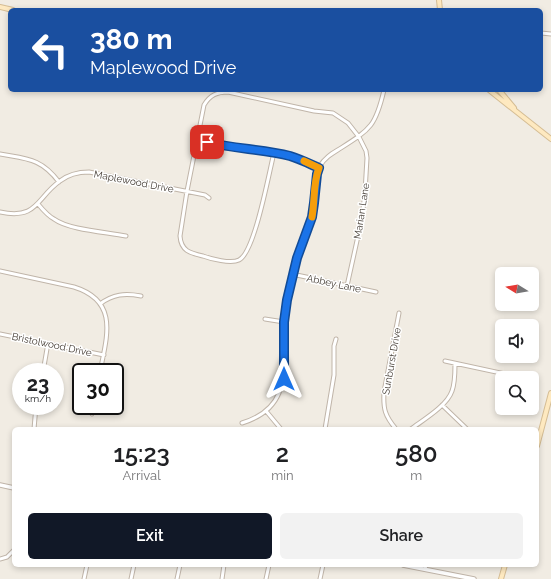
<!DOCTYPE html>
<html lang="en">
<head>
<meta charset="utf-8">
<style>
  body { margin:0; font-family:Raleway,sans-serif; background:#f2f2f2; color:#202124; height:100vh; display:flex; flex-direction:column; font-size:15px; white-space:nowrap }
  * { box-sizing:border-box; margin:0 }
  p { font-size:13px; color:#757577 }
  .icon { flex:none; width:22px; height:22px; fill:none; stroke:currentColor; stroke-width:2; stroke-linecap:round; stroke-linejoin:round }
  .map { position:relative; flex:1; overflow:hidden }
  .drawer { position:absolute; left:12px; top:427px; width:527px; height:140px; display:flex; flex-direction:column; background:#fff; border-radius:6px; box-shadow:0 2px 6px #0003 }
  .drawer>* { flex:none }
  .banner { position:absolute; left:8px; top:8px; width:535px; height:84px; border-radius:6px; box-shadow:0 2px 6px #0003; background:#1a4fa0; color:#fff; overflow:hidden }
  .needle { width:26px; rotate:281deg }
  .tools { position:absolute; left:495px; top:267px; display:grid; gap:8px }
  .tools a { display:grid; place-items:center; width:44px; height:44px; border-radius:6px; background:#fff; box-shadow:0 2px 6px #0003; font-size:20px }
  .speed { position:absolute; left:12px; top:363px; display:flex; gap:8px; font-size:20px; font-weight:700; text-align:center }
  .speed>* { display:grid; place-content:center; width:52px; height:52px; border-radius:50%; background:#fff; box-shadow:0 2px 6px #0003; line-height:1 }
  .speed small { font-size:10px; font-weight:400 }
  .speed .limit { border:2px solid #111; border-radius:6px; background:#fff; color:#111 }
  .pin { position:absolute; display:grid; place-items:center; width:34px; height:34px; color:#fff; margin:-17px; border-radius:8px; box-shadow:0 2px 6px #0006 }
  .me { position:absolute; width:44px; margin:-22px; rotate:0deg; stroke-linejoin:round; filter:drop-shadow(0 0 3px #0008) }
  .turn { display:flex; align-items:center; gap:14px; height:84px; padding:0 16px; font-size:18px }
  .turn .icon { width:52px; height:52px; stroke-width:2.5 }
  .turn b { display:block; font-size:28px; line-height:34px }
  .eta { display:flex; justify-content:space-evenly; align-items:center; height:68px; text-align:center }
  .eta b { font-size:24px; font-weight:600; line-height:28px }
  .primary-button { display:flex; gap:8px; margin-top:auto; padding:8px 16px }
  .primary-button a { flex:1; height:46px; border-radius:6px; background:#111827; color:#fff; font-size:16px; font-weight:600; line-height:46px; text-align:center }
  .primary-button a+a { background:#f2f2f2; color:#202124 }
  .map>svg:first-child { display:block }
</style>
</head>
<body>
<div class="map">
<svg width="551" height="579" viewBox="0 0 551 579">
  <rect width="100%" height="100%" fill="#f1ece3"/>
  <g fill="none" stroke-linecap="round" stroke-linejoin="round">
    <!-- minor casing -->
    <g stroke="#c0b5a9" stroke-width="5">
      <path id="minor" d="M541 33 551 34
        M197 140 222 146 256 150 289 156 319 168
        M274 153C269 172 255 252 239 260 231 264 211 259 203 256 190 253 181 251 180 236L187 191 204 105C210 95 217 92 228 92L314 111 333 113 348 123 359 137 366 151 367 158 365 192 362 218 347 286
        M0 154C27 159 41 158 59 182
        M38 204C43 210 48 216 54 219 69 230 106 232 126 236
        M0 212C38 220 36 198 60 181 69 174 79 172 89 172L205 195 209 198
        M0 271 74 287C119 301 107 336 100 372
        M292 274 376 292
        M100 304C113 294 125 293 141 296
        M265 319 284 322
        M0 334 104 355
        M445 361 519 377
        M43 372 48 343
        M442 405 467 429
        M266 411 281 429
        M92 414 94 406
        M242 423C294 407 282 367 284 325 284 308 289 290 293 274 299 249 313 226 315 201 316 189 314 176 320 166 325 157 333 153 341 148 371 129 376 125 384 90
        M34 429 36 406
        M325 429 334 375V346L336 339
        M396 429C385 416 383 409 384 392L399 313
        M411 429C423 420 447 406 452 391 455 383 455 373 455 364
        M0 559 7 557 14 550
        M425 569 426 565
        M84 579 87 565
        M131 579 134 565
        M177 579 180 565
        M222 579 224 565
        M266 579 269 565
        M320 579 323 565"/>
    </g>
    <!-- tertiary casing -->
    <g stroke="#c0b5a9" stroke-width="5.5">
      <path id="tertiary" d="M0 485 14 488
        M403 565 474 579"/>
    </g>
    <!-- secondary casing -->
    <g stroke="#d5bd94" stroke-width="6">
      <path id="secondary" d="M439 0 440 10
        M0 7 13 10
        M489 90 551 139
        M499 90 514 108
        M537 446 551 393
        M501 579 505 565"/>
    </g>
    <!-- minor -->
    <use href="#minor" stroke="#fff" stroke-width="3"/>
    <!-- tertiary -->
    <use href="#tertiary" stroke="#fff" stroke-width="3.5"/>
    <!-- secondary -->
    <use href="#secondary" stroke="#fee9c0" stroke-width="4"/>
  </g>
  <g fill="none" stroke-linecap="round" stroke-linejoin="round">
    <!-- route casing -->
    <g stroke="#114b97" stroke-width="10">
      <path id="route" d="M207 142C234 149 263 149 290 156 300 159 310 164 319 168L317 174 314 203 312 217 297 258 287 300 284 322V379"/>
    </g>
    <!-- route -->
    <use href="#route" stroke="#1a73e8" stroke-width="7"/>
    <!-- slow -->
    <path stroke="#f59e0b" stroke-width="7" d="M304 161 319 168C313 182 315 201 312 217"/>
  </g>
  <g text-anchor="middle" stroke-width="3" stroke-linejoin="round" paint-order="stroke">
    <!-- street labels -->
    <g font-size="10" fill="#433b33" stroke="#fff">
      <text transform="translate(134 181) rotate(11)" y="4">Maplewood Drive</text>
      <text transform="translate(361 211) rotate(-81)" y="4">Marian Lane</text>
      <text transform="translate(334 283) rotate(12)" y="4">Abbey Lane</text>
      <text transform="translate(52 344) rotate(12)" y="4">Bristolwood Drive</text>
      <text transform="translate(391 361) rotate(-80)" y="4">Sunburst Drive</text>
    </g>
  </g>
</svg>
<div class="tools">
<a><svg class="needle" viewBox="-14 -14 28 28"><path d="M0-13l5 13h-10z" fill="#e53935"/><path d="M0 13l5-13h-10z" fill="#757577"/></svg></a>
<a><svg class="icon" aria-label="sound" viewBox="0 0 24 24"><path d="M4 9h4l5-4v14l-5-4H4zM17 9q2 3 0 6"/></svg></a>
<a><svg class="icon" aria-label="search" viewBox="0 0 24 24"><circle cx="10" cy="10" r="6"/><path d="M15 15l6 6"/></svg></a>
</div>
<div class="speed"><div>23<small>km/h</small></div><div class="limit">30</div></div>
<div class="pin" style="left:207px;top:142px;background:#d93025"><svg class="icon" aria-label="arrive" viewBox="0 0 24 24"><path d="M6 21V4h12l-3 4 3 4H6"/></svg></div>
<svg class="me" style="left:284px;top:379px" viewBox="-20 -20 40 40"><path d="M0-17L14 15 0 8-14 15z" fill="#1a73e8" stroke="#fff" stroke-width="4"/></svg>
<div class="banner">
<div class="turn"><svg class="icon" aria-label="left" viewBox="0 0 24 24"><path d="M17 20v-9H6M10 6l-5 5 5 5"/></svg><div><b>380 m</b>Maplewood Drive</div></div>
</div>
<section class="drawer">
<div class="eta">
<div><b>15:23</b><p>Arrival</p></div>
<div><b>2</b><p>min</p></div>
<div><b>580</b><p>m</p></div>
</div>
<div class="primary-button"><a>Exit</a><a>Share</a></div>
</section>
</div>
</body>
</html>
